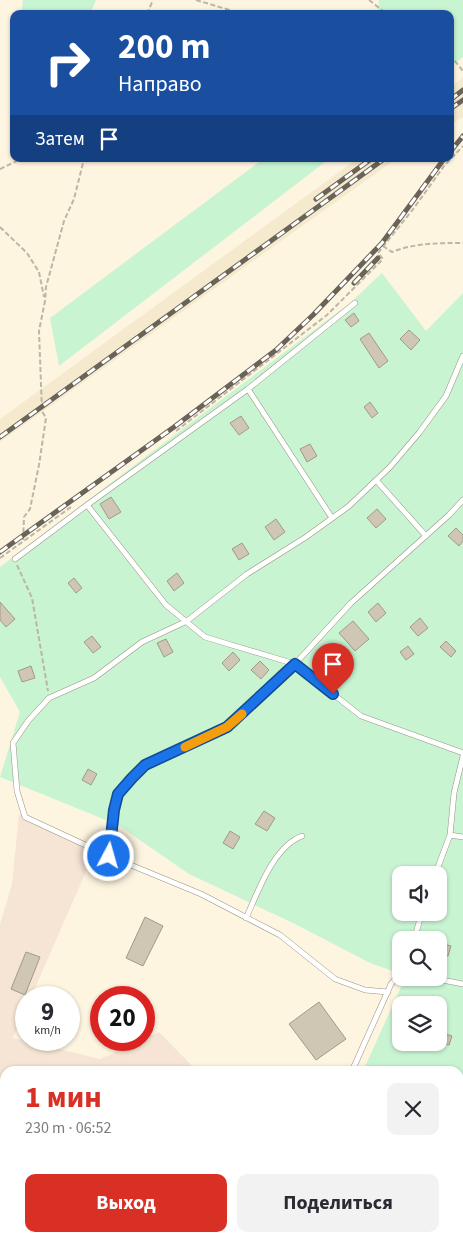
<!DOCTYPE html>
<html lang="ru">
<head>
<meta charset="utf-8">
<style>
  body { margin:0; font-family:"Source Sans 3",sans-serif; background:#f2f2f3; color:#2b2b33; height:100vh; display:flex; flex-direction:column; font-size:19px; white-space:nowrap }
  * { box-sizing:border-box; margin:0 }
  p { font-size:16px; color:#7c7c81 }
  .icon { flex:none; width:28px; height:28px; fill:none; stroke:currentColor; stroke-width:2; stroke-linecap:round; stroke-linejoin:round }
  .map { position:relative; flex:1; overflow:hidden }
  .panel { position:absolute; left:0px; top:1066px; width:464px; height:176px; display:flex; flex-direction:column; background:#fff; border-radius:15px 15px 0 0; box-shadow:0 1px 4px #0004 }
  .panel>* { flex:none }
  .top-card { position:absolute; left:10px; top:10px; width:444px; height:152px; border-radius:10px; box-shadow:0 1px 4px #0004; background:#1a4fa0; color:#fff; overflow:hidden }
  .controls { position:absolute; left:392px; top:866px; display:grid; gap:10px }
  .controls a { display:grid; place-items:center; width:55px; height:55px; border-radius:10px; background:#fff; box-shadow:0 1px 4px #0004; font-size:25px }
  .speed { position:absolute; left:15px; top:986px; display:flex; gap:10px; font-size:25px; font-weight:700; text-align:center }
  .speed>* { display:grid; place-content:center; width:65px; height:65px; border-radius:50%; background:#fff; box-shadow:0 1px 4px #0004; line-height:1 }
  .speed small { font-size:12px; font-weight:400 }
  .speed .limit { border:8px solid #d22; background:#fff; color:#111 }
  .pin { position:absolute; display:grid; place-items:center; width:42px; height:42px; color:#fff; margin:-51px -21px; border-radius:50% 50% 50% 0; rotate:-45deg; box-shadow:0 0 5px #0007 }
  .pin .icon { rotate:45deg }
  .me { position:absolute; width:55px; margin:-28px; rotate:6deg; stroke-linejoin:round; filter:drop-shadow(0 0 4px #0008) }
  .turn { display:flex; align-items:center; gap:18px; height:105px; padding:0 25px; font-size:22px }
  .turn .icon { width:65px; height:65px; stroke-width:2.5 }
  .turn b { display:block; font-size:35px; line-height:42px }
  .then { display:flex; align-items:center; height:48px; padding:0 25px; background:#0003; gap:10px; font-size:19px }
  .round { display:grid; place-items:center; flex:none; width:52px; height:52px; border-radius:10px; background:#f2f2f3 }
  .head { display:flex; align-items:center; justify-content:space-between; height:85px; padding:0 25px }
  h1 { font-size:30px; font-weight:700; line-height:38px; color:#d93025 }
  .action { display:flex; gap:10px; margin-top:auto; padding:10px 25px }
  .action a { flex:1; height:58px; border-radius:10px; background:#d93025; color:#fff; font-size:20px; font-weight:700; line-height:58px; text-align:center }
  .action a+a { background:#f2f2f3; color:#2b2b33 }
  .map>svg:first-child { display:block }
</style>
</head>
<body>
<div class="map">
<svg width="463" height="1242" viewBox="0 0 463 1242">
  <rect width="100%" height="100%" fill="#fef5e0"/>
  <!-- built -->
  <path fill="#f5eace" d="M463 77V117L450 125V88Z
    M357 159H396L0 442V419Z"/>
  <!-- industrial -->
  <path fill="#f6e5d4" d="M19 814 96 849 31 997 26 998V1008L13 1038 100 1059 159 1032 197 1071H5V1216H0V924L12 884Z"/>
  <!-- green -->
  <path fill="#c8f4d2" fill-rule="evenodd" d="M23 0H96L90 14H21Z
    M379 0H463V57L450 67V14H378Z
    M263 159H329L59 366 50 318Z
    M382 273 426 331 463 293V1242H288L290 1238H459V1071H363L405 978H439V940H401V974L370 963 295 924 189 874 118 825 0 777 20 712 0 677V567L15 555 350 303ZM401 875H439V912H401ZM401 1005H439V1042H401Z"/>
  <!-- building -->
  <path fill="#cfc7b3" stroke="#a29a87" d="M354 313 359 321 351 327 345 320Z
    M409 330 420 340 411 350 400 339Z
    M369 333 388 361 379 368 360 339Z
    M370 402 378 413 372 418 364 407Z
    M241 416 249 428 239 435 230 423Z
    M310 444 317 456 307 462 300 449Z
    M111 497 121 512 109 519 100 504Z
    M377 509 386 519 376 528 367 518Z
    M276 519 285 532 274 540 265 527Z
    M456 528 463 535V541L459 546 448 536Z
    M242 543 249 554 239 560 232 549Z
    M177 573 184 583 174 591 167 581Z
    M74 578 82 588 76 593 68 583Z
    M0 602 15 619 6 627 0 620Z
    M378 603 386 613 376 622 368 612Z
    M420 618 428 628 418 636 410 627Z
    M353 621 369 639 355 651 339 633Z
    M92 636 101 647 93 653 84 642Z
    M166 639 173 652 164 657 157 643Z
    M446 641 456 651 451 657 440 647Z
    M408 646 414 654 406 660 400 652Z
    M233 652 240 660 229 671 222 663Z
    M260 661 269 670 261 679 251 670Z
    M31 666 35 678 22 682 18 671Z
    M88 769 97 774 91 785 82 780Z
    M264 811 275 818 267 831 255 824Z
    M230 831 240 837 233 849 223 843Z
    M145 917 163 926 143 966 126 958Z
    M442 944 451 946 448 956 440 954Z
    M26 952 40 957 25 995 11 989Z
    M319 1002 346 1039 316 1060 289 1024Z
    M439 1032 452 1036 449 1045 439 1043Z"/>
  <g fill="none" stroke-linecap="round" stroke-linejoin="round">
    <!-- service casing -->
    <g stroke="#9b9380" stroke-width="6">
      <path id="service" d="M376 480 426 536
        M463 500 449 515 351 603 295 664 361 716 463 753
        M87 505 166 605 205 637 295 664 227 727 145 765 132 778 118 794 114 810 109 856
        M332 518 248 389 355 303
        M15 559 87 505 248 389
        M450 835 463 837
        M435 875 450 835 454 793 463 756
        M246 918C258 892 273 847 302 836
        M414 940 422 912
        M432 978 463 984
        M388 992 365 990 335 979 280 935 201 894 109 856 25 817 17 791 13 743 28 721 49 698 94 678 142 642 187 621 247 574 306 537 349 506 390 467 419 433 446 396 463 356
        M352 1071 391 984 401 972
        M459 1142 463 1143
        M274 1242 276 1238"/>
    </g>
    <!-- minor casing -->
    <g stroke="#9b9380" stroke-width="11">
      <path id="minor" d="M0 1221 5 1222
        M91 1238 110 1242"/>
    </g>
    <!-- path -->
    <path stroke="#bdb5a5" stroke-width="2" stroke-dasharray="5 2.5" stroke-linecap="butt" d="M196 0 243 14
      M369 0 387 14
      M147 14 153 0
      M450 55 463 71
      M0 169 21 159
      M0 227 27 253 39 272 44 297
      M383 246 392 252C415 243 438 243 463 243
      M176 431 327 315 383 259 378 253 414 208 444 166 463 146
      M23 540 24 517 30 509 39 465 46 418 42 411 39 331 45 301 46 287 64 221 74 199 84 159
      M0 558 71 507
      M17 565 32 598 48 691"/>
    <!-- service -->
    <use href="#service" stroke="#fff" stroke-width="5"/>
    <!-- minor -->
    <use href="#minor" stroke="#fff" stroke-width="10"/>
    <!-- rail casing -->
    <g stroke="#696358" stroke-width="5">
      <path id="rail" d="M450 100 463 90
        M450 109 463 100
        M450 152 463 136
        M316 199 371 159
        M354 283 378 258
        M0 437 384 159
        M0 552 174 427 276 350 313 315 382 243 444 159"/>
    </g>
    <!-- rail -->
    <use href="#rail" stroke="#fff" stroke-width="3" stroke-dasharray="9" stroke-linecap="butt"/>
  </g>
  <g fill="none" stroke-linecap="round" stroke-linejoin="round">
    <!-- route casing -->
    <g stroke="#114b97" stroke-width="12">
      <path id="route" d="M109 856 114 810 118 794 132 778 145 765 227 727 295 664 333 694"/>
    </g>
    <!-- route -->
    <use href="#route" stroke="#1a73e8" stroke-width="9"/>
    <!-- slow -->
    <path stroke="#f59e0b" stroke-width="9" d="M185 747 227 727 242 714"/>
  </g>
</svg>
<div class="controls">
<a><svg class="icon" aria-label="sound" viewBox="0 0 24 24"><path d="M4 9h4l5-4v14l-5-4H4zM17 9q2 3 0 6"/></svg></a>
<a><svg class="icon" aria-label="search" viewBox="0 0 24 24"><circle cx="10" cy="10" r="6"/><path d="M15 15l6 6"/></svg></a>
<a><svg class="icon" aria-label="layers" viewBox="0 0 24 24"><path d="M12 4l9 5-9 5-9-5zM3 14l9 5 9-5"/></svg></a>
</div>
<div class="speed"><div>9<small>km/h</small></div><div class="limit">20</div></div>
<div class="pin" style="left:333px;top:694px;background:#d93025"><svg class="icon" aria-label="arrive" viewBox="0 0 24 24"><path d="M6 21V4h12l-3 4 3 4H6"/></svg></div>
<svg class="me" style="left:109px;top:856px" viewBox="-20 -20 40 40"><circle r="17" fill="#1a73e8" stroke="#fff" stroke-width="3"/><path d="M0-11L8 9 0 5-8 9z" fill="#fff"/></svg>
<div class="top-card">
<div class="turn"><svg class="icon" aria-label="right" viewBox="0 0 24 24"><path d="M7 20v-9h11M14 6l5 5-5 5"/></svg><div><b>200 m</b>Направо</div></div>
<div class="then">Затем<svg class="icon" aria-label="arrive" viewBox="0 0 24 24"><path d="M6 21V4h12l-3 4 3 4H6"/></svg></div>
</div>
<section class="panel">
<div class="head"><div><h1>1 мин</h1><p>230 m · 06:52</p></div><a class="round"><svg class="icon" aria-label="close" viewBox="0 0 24 24"><path d="M6 6l12 12M18 6L6 18"/></svg></a></div>
<div class="action"><a>Выход</a><a>Поделиться</a></div>
</section>
</div>
</body>
</html>
